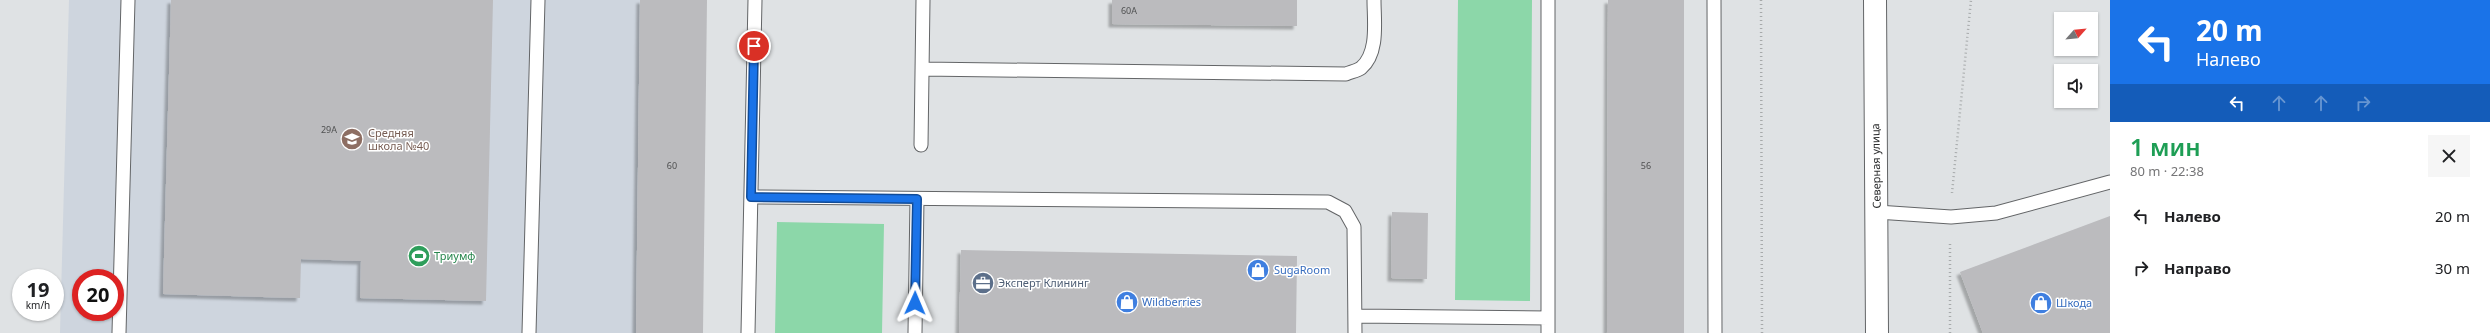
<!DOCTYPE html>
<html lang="ru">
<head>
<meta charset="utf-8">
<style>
  body { margin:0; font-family:"Noto Sans",sans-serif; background:#f6f6f6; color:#202124; height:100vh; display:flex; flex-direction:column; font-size:15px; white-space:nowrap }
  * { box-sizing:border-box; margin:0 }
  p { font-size:13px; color:#757577 }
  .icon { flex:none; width:22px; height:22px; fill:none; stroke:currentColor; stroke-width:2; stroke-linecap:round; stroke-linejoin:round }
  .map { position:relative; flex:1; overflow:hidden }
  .drawer { display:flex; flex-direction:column; background:#fff; width:380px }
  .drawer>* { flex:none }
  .top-card { background:#1a73e8; color:#fff; overflow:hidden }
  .needle { width:26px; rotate:63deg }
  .fabs { position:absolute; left:2054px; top:12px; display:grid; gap:8px }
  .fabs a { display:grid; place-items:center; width:44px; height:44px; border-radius:0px; background:#fff; box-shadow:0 1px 3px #0004; font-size:20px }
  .speed { position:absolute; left:12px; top:269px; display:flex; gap:8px; font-size:20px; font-weight:700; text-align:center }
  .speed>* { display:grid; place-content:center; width:52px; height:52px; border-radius:50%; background:#fff; box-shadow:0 1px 3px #0004; line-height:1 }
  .speed small { font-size:10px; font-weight:400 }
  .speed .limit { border:6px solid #d22; background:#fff; color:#111 }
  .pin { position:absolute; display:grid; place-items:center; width:34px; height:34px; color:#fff; margin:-17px; border:2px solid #fff; border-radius:50%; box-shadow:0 1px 4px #0007 }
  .me { position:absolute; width:44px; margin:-22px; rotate:1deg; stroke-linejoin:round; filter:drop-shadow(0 0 3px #0008) }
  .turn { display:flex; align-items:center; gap:14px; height:84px; padding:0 20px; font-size:18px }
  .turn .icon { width:52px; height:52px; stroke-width:2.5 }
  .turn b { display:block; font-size:28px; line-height:34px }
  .lanes { display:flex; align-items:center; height:38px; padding:0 20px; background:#0003; justify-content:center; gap:20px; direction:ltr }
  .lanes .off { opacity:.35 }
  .round { display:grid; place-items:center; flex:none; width:42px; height:42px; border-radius:0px; background:#f6f6f6 }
  .summary { display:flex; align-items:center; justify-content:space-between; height:68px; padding:0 20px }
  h1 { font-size:24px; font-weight:600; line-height:30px; color:#1e9e55 }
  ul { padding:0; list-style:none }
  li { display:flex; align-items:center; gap:12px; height:52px; padding:0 20px }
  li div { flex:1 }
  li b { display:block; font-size:15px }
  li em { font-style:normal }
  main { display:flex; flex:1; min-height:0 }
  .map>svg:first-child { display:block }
</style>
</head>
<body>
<main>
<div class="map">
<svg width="2110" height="333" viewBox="0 0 2110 333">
  <defs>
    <filter id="shadow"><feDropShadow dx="-3.5" dy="3.5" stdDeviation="1" flood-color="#0004"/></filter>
  </defs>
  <rect width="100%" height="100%" fill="#dfe2e4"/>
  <!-- built -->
  <path fill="#ced5de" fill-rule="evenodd" d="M69 0H640L636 333H60ZM81 278H115V312H81Z"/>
  <!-- green -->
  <path fill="#8cd7a9" d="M1458 0H1532L1530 301 1455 300Z
    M777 222 884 224 882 333H775Z"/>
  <!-- building -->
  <path fill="#bbbbbe" filter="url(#shadow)" d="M171 0H493L486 301 360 298 361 261 301 259 300 298 163 294Z
    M640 0H707L703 333H636Z
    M1112 0H1297V26L1112 24Z
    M1608 0H1684V333H1607Z
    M1392 212 1428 213 1427 279 1391 278Z
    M2110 216V333H1983L1960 272Z
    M961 250 1297 256 1296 333H959Z"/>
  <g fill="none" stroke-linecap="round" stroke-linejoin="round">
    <!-- lane casing -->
    <g stroke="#636567" stroke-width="15">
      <path id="lane" d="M1714 0 1715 333
        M922 69 1346 74C1350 72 1357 71 1361 68 1379 53 1374 21 1374 0
        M921 145 923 0
        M751 197 1328 202 1345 211 1354 227 1355 333
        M1877 212 1951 217 1996 213 2110 182
        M1355 316 1548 318
        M119 333 128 0
        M529 333 538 0
        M748 333 755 0
        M915 333 917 199
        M1548 333V0"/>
    </g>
    <!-- secondary casing -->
    <g stroke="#636567" stroke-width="24">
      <path id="secondary" d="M1875 0 1877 333"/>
    </g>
    <!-- path -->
    <path stroke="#a7aaab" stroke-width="2.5" stroke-dasharray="1 3" stroke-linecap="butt" d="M1761 0 1762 333
      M1952 193 1971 0
      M1950 333V242"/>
    <!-- lane -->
    <use href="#lane" stroke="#fff" stroke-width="13"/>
    <!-- secondary -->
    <use href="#secondary" stroke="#fff" stroke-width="22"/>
  </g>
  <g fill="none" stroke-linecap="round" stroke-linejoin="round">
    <!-- route casing -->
    <g stroke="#114b97" stroke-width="10">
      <path id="route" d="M754 46 751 197 917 199 915 303"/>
    </g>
    <!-- route -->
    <use href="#route" stroke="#1a73e8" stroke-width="7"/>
  </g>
  <!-- icons -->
  <defs>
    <g id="school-disc" transform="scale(1.15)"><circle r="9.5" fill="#8d6e63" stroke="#fff"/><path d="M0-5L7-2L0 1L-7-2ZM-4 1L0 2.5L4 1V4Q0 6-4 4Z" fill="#fff"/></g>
    <g id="stadium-disc" transform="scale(1.15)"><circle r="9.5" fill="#2e9e5b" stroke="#fff"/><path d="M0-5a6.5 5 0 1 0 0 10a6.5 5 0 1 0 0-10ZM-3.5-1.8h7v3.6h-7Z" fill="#fff"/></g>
    <g id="shop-disc" transform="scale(1.15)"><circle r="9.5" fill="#3f7fe0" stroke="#fff"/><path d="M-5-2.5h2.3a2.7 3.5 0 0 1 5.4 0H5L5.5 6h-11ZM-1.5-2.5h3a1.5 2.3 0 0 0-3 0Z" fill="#fff"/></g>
    <g id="office-disc" transform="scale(1.15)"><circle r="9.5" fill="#5c6f8a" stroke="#fff"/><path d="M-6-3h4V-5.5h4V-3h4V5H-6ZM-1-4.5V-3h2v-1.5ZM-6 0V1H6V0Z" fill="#fff"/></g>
  </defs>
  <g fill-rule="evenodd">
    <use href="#school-disc" x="352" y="139"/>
    <use href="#stadium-disc" x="419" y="256"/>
    <use href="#shop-disc" x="1258" y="270"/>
    <use href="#office-disc" x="983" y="283"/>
    <use href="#shop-disc" x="1127" y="302"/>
    <use href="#shop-disc" x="2041" y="303"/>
  </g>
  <g text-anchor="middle" stroke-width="3" stroke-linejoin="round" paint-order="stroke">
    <!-- number labels -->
    <g font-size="9" fill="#4f5051">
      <text x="1129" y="14">60А</text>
      <text x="329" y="133">29А</text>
      <text x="672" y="169">60</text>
      <text x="1646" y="169">56</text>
    </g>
    <!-- education labels -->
    <g font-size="11" fill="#785e54" stroke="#fff" text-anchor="start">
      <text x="368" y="137">Средняя<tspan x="368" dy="13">школа №40</tspan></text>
    </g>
    <!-- street labels -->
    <g font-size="11" fill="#2b2c2d" stroke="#fff">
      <text transform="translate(1876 166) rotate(-91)" y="4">Северная улица</text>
    </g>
    <!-- leisure labels -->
    <g font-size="11" fill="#27864d" stroke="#fff" text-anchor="start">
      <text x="434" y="260">Триумф</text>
    </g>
    <!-- shop labels -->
    <g font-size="11" fill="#366cbe" stroke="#fff" text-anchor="start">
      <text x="1274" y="274">SugaRoom</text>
      <text x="1142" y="306">Wildberries</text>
      <text x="2056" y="307">Шкода</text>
    </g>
    <!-- service labels -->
    <g font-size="11" fill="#4e5e75" stroke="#fff" text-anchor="start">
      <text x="998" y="287">Эксперт Клининг</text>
    </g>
  </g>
</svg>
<div class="fabs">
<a><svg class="needle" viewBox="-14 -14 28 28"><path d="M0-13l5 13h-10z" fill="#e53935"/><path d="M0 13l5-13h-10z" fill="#757577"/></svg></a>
<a><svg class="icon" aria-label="sound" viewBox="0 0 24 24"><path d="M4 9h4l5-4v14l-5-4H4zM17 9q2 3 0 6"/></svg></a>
</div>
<div class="speed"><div>19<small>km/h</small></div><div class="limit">20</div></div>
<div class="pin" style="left:754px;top:46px;background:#d93025"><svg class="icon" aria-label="arrive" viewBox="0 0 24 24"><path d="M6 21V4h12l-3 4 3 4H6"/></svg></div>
<svg class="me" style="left:915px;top:303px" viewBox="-20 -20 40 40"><path d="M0-17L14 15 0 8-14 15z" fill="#1a73e8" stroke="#fff" stroke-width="4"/></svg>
</div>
<section class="drawer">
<div class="top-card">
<div class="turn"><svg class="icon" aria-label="left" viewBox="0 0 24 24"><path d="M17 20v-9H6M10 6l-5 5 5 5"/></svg><div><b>20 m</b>Налево</div></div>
<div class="lanes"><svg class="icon" aria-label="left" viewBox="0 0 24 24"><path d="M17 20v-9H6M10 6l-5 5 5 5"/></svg><svg class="icon off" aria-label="ahead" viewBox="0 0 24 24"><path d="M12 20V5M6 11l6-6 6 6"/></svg><svg class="icon off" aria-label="ahead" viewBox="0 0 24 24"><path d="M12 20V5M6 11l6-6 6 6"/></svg><svg class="icon off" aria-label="right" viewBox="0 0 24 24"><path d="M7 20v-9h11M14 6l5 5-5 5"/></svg></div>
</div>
<div class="summary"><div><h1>1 мин</h1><p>80 m · 22:38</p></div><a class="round"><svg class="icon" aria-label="close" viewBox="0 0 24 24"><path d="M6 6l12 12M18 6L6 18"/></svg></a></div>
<ul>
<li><svg class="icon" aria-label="left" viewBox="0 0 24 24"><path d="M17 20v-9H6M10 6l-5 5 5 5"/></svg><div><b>Налево</b></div><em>20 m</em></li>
<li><svg class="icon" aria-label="right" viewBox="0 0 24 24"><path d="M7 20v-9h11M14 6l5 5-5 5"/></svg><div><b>Направо</b></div><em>30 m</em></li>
</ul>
</section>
</main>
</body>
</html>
